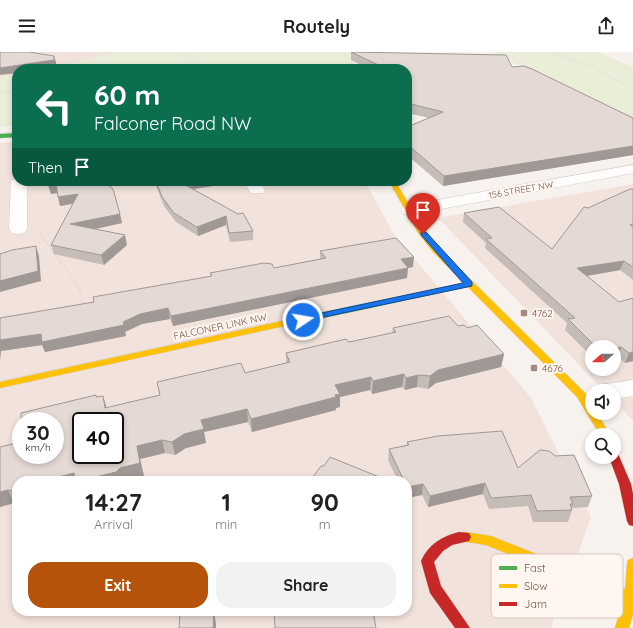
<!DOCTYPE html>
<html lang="en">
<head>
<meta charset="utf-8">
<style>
  body { margin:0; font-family:Quicksand,sans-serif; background:#f2f2f2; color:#222; height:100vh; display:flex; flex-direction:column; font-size:15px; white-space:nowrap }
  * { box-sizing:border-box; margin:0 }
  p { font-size:13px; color:#767676 }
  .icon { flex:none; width:22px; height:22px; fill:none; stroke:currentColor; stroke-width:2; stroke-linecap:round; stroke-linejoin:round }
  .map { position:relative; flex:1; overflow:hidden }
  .details { position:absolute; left:12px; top:424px; width:400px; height:140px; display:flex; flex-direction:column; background:#fff; border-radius:16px; box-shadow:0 2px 6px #0003 }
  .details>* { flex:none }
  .top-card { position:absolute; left:12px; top:12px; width:400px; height:122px; border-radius:16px; box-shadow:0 2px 6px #0003; background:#0b6e4f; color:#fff; overflow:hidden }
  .needle { width:26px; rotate:250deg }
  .controls { position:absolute; left:585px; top:288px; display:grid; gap:8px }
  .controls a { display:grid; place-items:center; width:36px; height:36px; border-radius:50%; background:#fff; box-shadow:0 2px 6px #0003; font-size:20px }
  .speed { position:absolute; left:12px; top:360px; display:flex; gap:8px; font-size:20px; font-weight:700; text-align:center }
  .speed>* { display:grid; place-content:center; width:52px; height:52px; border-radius:50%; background:#fff; box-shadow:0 2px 6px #0003; line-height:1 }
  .speed small { font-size:10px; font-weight:400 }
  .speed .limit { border:2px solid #111; border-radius:6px; background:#fff; color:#111 }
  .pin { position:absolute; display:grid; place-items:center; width:34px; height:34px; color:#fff; margin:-41px -17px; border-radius:50% 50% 50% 0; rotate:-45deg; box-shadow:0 0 4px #0007 }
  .pin .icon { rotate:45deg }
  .me { position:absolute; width:44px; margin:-22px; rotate:78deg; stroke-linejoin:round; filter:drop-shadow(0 0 3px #0008) }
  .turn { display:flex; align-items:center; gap:14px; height:84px; padding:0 16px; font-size:18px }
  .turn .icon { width:52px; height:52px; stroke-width:2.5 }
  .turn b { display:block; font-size:28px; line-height:34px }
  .then { display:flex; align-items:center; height:38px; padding:0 16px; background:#0003; gap:8px; font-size:15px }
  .eta { display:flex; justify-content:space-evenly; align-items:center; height:68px; text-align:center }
  .eta b { font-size:24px; font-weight:700; line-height:28px }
  .primary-button { display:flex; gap:8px; margin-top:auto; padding:8px 16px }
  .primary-button a { flex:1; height:46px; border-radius:16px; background:#b45309; color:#fff; font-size:16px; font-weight:700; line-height:46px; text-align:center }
  .primary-button a+a { background:#f2f2f2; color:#222 }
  header { display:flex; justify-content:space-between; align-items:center; height:52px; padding:0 16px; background:#fff; font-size:18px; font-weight:700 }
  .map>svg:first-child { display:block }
</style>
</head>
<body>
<header><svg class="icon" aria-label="menu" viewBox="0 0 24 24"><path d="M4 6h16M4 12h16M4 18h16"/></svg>Routely<svg class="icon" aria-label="share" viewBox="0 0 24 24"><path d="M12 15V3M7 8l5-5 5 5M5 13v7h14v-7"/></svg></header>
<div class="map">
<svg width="633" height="576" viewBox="0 0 633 576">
  <rect width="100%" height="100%" fill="#f8f2ee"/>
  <!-- residential -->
  <path fill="#f1e3dc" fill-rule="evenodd" d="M18 0H119L48 17H17V23L0 25V8Z
    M17 90V129H365L393 181 531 346 591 465 551 576H0V91ZM21 369H55V403H21ZM81 369H115V403H81ZM17 429H407V559H17Z
    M633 132V369L614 349V339H604L438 166ZM592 295H614V317H592Z"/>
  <!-- green -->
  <path fill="#eaeed9" d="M119 0H353L362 1 347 17H48Z
    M492 0H598L633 15V70Z
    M17 23V74L0 75V25Z"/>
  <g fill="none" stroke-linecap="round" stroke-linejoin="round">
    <!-- street casing -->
    <g stroke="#d7cdca" stroke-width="1">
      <path id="street" d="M633 113V121L409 163 403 162 401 158 403 154 409 153Z
        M17 125V129H27V177L24 181 18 182 12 181 9 177 11 129Z
        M243 129H259L265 138 263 141H251Z
        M633 328V344L614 347V339H597L600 333Z"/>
    </g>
    <!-- fast casing -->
    <g stroke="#d9cecc" stroke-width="1">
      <path id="fast" d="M17 81V85L0 86V82Z
        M469 230 473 232 472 234 319 267 315 264 319 261Z"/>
    </g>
    <!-- slow casing -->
    <g stroke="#d9cecc" stroke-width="1">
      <path id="slow" d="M389 129H395L426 181 439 196 585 341 592 353V361H597L610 383H600L577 345 433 200 419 182Z
        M319 261 323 264 322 266 0 336V330Z
        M465 480 491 484 625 537 627 512 628 508 633 506V562L629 576H615L623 549 486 493 461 489 459 485 461 481Z"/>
    </g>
    <!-- jam casing -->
    <g stroke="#d9cecc" stroke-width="1">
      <path id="jam" d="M614 400 618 401 619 404 631 432 633 442V474L629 473 627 469 619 432 609 405H614Z
        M459 480 469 481 471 485 469 489 452 493 443 499 434 510 441 534 470 576H455L430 541 421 509C428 493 442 484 459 480Z"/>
    </g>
    <!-- path-far1 -->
    <path stroke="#dad1d0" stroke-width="1.5" stroke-dasharray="0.5 1.5" stroke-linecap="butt" d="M177 0 192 6 203 16 201 17
      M551 0 595 16 633 38
      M0 40H17"/>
    <!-- path -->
    <path stroke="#dad1d0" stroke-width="2" stroke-dasharray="1 2.5" stroke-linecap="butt" d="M37 182 41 183 79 235 83 253"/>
    <!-- street -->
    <use href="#street" fill="#fefdfc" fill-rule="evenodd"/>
    <!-- fast -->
    <use href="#fast" fill="#4caf50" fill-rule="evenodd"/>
    <!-- slow -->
    <use href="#slow" fill="#ffc107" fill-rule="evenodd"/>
    <!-- jam -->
    <use href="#jam" fill="#c62828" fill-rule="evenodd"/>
  </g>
  <!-- wall -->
  <path fill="#c5bbb7" d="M351 0 512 15 633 66V103L443 134 407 103V75L429 66 407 61V17H369L351 8Z
    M154 129H213V134L192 137 253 179V188L230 190 226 173 198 184 176 170 164 154Z
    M48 133 109 134 120 162 122 171 94 177 127 193 104 213 54 202 51 193 73 152 60 154 57 141 51 142Z
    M633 137V228L620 218 587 224 633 309 625 311 618 305 614 295H592V305L565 278 567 271 485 196 486 191 463 170 464 161 552 197 588 156Z
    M320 199 413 215 408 216 407 226 173 274 170 267 142 272 125 280 126 284 45 300 42 293 1 299 0 308V266L94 250 211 224 210 221 274 216 320 207Z
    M458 274 467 276 504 302 501 315 436 331 428 337 417 335 405 338 402 335 372 342 370 338 340 345V355L336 356V358L252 380 248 370 204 380 206 391 186 396 175 403 165 401 140 407 144 424 124 429H17V452L14 451 0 455V395L21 390 96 345 103 344 106 356 160 344 157 330 245 321 286 311V301L349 290 392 281 393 276Z
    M407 390 518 416 592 444 588 455 571 456 572 458 568 470H533L528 454 489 457 483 442 428 455 422 443 407 446V429H398L388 408 389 397 407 393Z"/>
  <!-- shaded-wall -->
  <path fill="#a09895" d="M54 4 56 10V15L42 17H17V21L0 23V16Z
    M633 94V103L443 134 444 124Z
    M186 129H213V134L181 139 180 130Z
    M56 132 58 141 51 142 48 133Z
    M78 142 81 150 60 154 58 145Z
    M120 162 122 171 73 182 70 172Z
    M226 164V173L198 184 197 175Z
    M125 183 127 193 104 213 101 203Z
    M36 194 39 204 41 229 0 240V229Z
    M414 205 413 215 400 217 401 207Z
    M624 209 620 218 575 226 577 216Z
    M408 216 407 226 173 274 171 264Z
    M168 256 170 267 142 272 125 280 126 284 45 300 42 293 1 299 0 308V288L123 270 140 262Z
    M621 295 618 305 614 306V296Z
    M633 300V309L625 311 629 301Z
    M504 302 501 315 436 331 428 337 430 324 438 318Z
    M404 322 402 335 372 342 373 329Z
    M418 323 417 335 405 338 406 326Z
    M371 325 370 338 340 345V355L336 356V358L252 380 251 367 335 333Z
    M103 344 107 357 105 356Z
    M247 357 248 370 204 380 206 391 186 396 175 403 172 390 201 368Z
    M162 388 165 401 140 407 144 424 124 429H43L137 394Z
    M485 431 483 442 428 455 430 444Z
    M423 432 422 443 407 446V435Z
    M8 438 14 451 0 455V440Z
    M214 559 216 572V576H213Z"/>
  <!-- building -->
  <path fill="#e5d9d5" stroke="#a09895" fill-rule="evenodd" d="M0 0H29L54 4V8L0 16Z
    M351 0 506 3 512 15 524 14 532 17 633 66V94L444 124 407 92V75L443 60 407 51V17H387Z
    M48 129H108L109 134 113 137 120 162 70 172 125 183 101 203 51 193 78 142 58 145 56 132 48 133Z
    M156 129H186L180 130 238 162 243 161 253 179 229 181 226 164 197 175 174 161 162 145Z
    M630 137H633V172L630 173 633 175V215L624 209 577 216 619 250 633 246V300L629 301 621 295 614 296V295H596L568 267 575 266 486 187 492 186 464 161 499 155 552 197 584 155 588 156Z
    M396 186 414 205 401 207 408 216 171 264 168 256 140 262 123 270 124 273 42 290 41 282 0 288V266L94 250 93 245 212 224 210 221 264 211 272 212 274 216 326 206 320 199Z
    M36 194 38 219 0 229V202L12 198Z
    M449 264 458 274 464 273 467 276 477 273 504 302 438 318 430 324 418 323 406 326 404 322 373 329 371 325 335 333 340 342 335 343 336 345 251 367 247 357 201 368 204 377 184 382 172 390 162 388 137 394 140 411 120 416 116 420 79 429V427L75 428 74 421 43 429H17V440L8 438 0 440V395L21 390V403H55V369H21V361L96 343V345L103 344 105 356 160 343 157 330 241 311 245 321 290 310 286 301 346 287 349 290 396 280 393 276ZM81 369H115V403H81Z
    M502 379 518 416 540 398 549 399 555 404 574 403 592 444 570 445 573 452H570L572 458 537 459 531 443 491 446 485 431 430 444 423 432 407 435V429H404L389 397 409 393 407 390 438 384Z
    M330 405 389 429H310L321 414H324Z
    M199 559H214L213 576H179L180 561Z
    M274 559H345V561L362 559H373L376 576H275Z"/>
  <!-- route -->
  <path fill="#1a73e8" stroke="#114b97" d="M421 180H426L472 230V234L300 270V266L303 265 463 231 421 183Z"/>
  <!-- markers -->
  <g fill="#a48a85" stroke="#fff6f0" stroke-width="1.5">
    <rect x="520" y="257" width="8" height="8" rx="2"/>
    <rect x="530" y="312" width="8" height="8" rx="2"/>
  </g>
  <g text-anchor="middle" stroke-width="4" stroke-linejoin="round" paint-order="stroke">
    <!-- far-street labels -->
    <g font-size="9" fill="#77524d" stroke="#fff6f0">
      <text transform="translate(521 138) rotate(-10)" y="3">156 STREET NW</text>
    </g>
    <!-- poi labels -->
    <g font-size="10" fill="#77524d" stroke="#fff6f0" text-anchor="start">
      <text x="532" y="265">4762</text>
      <text x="542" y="320">4676</text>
    </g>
    <!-- street labels -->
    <g font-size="10" fill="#77524d" stroke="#fff6f0">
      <text transform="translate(220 274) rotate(-12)" y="4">FALCONER LINK NW</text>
    </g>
  </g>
  <!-- legend -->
  <rect x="491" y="502" width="132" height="64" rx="6" fill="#fff6f0" stroke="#d6c5bf" stroke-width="1"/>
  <rect x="499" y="514" width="18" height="4" fill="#4caf50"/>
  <rect x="499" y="532" width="18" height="4" fill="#ffc107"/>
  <rect x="499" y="550" width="18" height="4" fill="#c62828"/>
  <g font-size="11" fill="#77524d">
    <text x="524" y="520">Fast</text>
    <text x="524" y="538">Slow</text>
    <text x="524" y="556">Jam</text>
  </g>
</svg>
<div class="controls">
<a><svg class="needle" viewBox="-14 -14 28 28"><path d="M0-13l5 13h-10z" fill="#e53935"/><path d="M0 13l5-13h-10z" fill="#767676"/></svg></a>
<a><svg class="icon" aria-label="sound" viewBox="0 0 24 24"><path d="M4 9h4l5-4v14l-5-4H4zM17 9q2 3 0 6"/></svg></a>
<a><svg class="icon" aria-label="search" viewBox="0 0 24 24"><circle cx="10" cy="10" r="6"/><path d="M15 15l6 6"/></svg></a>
</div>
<div class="speed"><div>30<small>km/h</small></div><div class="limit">40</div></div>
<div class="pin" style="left:423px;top:182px;background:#d93025"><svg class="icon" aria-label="arrive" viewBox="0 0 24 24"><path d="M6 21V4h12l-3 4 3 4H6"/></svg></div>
<svg class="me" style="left:303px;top:268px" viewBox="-20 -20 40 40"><circle r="17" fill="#1a73e8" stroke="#fff" stroke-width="3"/><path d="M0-11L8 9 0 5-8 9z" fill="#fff"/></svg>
<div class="top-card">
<div class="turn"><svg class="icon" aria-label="left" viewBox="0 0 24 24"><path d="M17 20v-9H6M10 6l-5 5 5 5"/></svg><div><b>60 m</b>Falconer Road NW</div></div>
<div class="then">Then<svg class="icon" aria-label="arrive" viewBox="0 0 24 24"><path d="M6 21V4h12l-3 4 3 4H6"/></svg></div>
</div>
<section class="details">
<div class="eta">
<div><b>14:27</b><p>Arrival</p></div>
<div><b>1</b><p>min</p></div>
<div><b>90</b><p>m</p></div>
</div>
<div class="primary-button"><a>Exit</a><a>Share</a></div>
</section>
</div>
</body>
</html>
